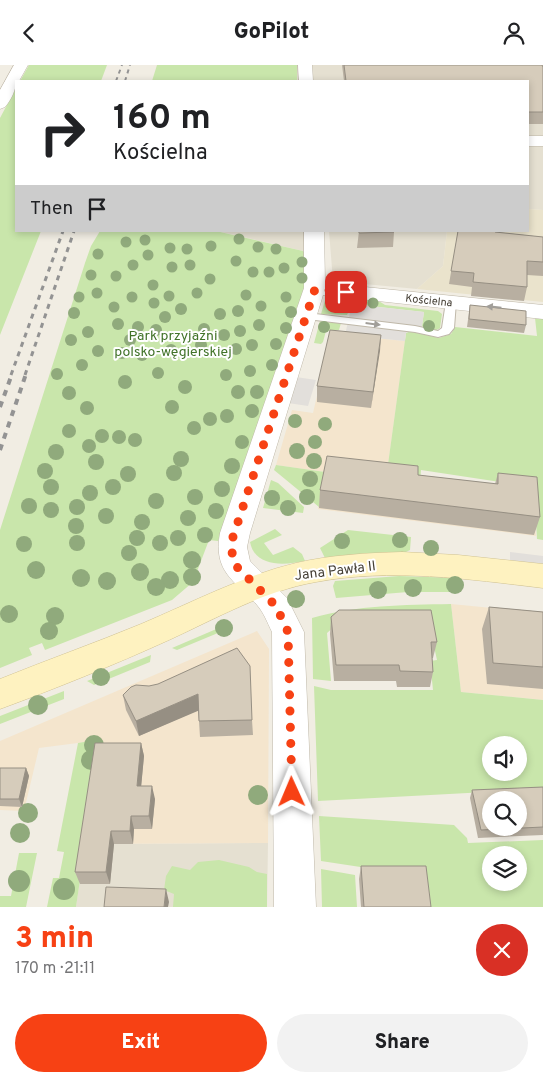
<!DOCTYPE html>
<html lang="en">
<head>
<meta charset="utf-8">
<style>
  body { margin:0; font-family:Overpass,sans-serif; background:#f2f2f2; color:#202124; height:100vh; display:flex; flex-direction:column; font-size:19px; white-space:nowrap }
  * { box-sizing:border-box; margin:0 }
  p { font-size:16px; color:#757577 }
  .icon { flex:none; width:28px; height:28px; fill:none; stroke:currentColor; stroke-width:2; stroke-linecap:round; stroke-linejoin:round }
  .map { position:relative; height:842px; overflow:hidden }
  .side { display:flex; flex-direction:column; background:#fff; flex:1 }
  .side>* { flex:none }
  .hud { position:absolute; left:15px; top:15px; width:514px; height:152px; border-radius:0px; box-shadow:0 2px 8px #0003; background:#fff; color:#202124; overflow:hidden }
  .buttons { position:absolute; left:482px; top:671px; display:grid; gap:10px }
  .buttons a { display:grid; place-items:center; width:45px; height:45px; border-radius:50%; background:#fff; box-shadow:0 2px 8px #0003; font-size:25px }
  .pin { position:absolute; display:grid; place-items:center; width:42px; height:42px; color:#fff; margin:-21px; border-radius:10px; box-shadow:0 2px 8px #0006 }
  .me { position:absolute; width:55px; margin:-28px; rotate:359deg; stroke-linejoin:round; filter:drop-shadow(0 0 4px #0008) }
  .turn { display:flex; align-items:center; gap:18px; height:105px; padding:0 15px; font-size:22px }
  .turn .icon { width:65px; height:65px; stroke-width:2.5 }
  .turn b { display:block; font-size:35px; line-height:42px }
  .then { display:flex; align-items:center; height:48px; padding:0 15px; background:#0003; gap:10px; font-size:19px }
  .round { display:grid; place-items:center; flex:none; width:52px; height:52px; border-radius:26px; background:#f2f2f2 }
  .headline { display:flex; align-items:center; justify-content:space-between; height:85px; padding:0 15px }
  h1 { font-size:30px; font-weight:800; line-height:38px; color:#f74114 }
  .action { display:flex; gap:10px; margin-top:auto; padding:10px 15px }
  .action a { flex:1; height:58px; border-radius:30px; background:#f74114; color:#fff; font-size:20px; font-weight:800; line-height:58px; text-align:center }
  .action a+a { background:#f2f2f2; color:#202124 }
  header { display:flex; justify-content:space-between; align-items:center; height:65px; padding:0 15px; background:#fff; font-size:22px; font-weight:800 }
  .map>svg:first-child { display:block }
</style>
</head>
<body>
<header><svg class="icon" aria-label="back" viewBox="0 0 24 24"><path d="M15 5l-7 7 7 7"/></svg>GoPilot<svg class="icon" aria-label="person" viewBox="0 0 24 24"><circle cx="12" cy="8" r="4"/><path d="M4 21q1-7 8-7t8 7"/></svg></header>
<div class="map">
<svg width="543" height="842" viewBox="0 0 543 842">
  <rect width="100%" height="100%" fill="#f1ede3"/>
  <!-- residential -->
  <path fill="#e5e0d1" d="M297 0H543V145L528 144V16H297Z
    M217 166H303V186Z
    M329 166H447L443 201 417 224 333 216Z
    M268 778 267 842H76L85 779Z"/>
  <!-- commercial -->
  <path fill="#f4e5cd" d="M334 269 405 276 386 414 533 429 536 471 318 444 325 407 276 400 292 345 313 348 331 270Z
    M451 539 543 548V635L461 627Z
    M257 566 269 584 268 778 85 779 101 675 39 683 24 746 0 745V676Z"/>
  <!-- education -->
  <path fill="#eae3cc" d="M528 144 543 145V237L417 224 443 201 447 166H528Z"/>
  <!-- green -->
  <path fill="#c9e6ab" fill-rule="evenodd" d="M29 0H107L101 16H20Z
    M157 0H297V16H152Z
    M16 23V166H41L0 270V53Z
    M100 166H216L303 186 309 193 307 220 218 476 209 475 193 517 172 535 45 585 42 578 29 583 32 590 0 603V465L85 198 91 181Z
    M329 231C343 232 375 231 385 240L438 246 442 249 440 263C435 267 427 265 422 261L424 247 352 239 347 250 321 249 326 232Z
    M535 253 543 254V475L537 474 534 422 421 405 420 418 386 414 406 268 410 266 439 273 451 269 455 262 537 271Z
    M320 256 341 258 339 265 326 266 323 277 321 279 314 278Z
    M276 400 325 407 319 442 274 405Z
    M271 415 278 418 304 442 303 448 263 443Z
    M275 464 282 470 264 478 273 490 293 482 302 489 305 496C285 500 255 503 250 477Z
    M348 465 411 472 410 485 406 487 325 493 320 483Z
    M399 511 457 513 461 518 460 527H408L336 533 333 521 335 516Z
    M451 539 461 627 543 635V724L318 736 314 621 331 625H433L430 596 437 595 429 559H337L327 568 331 616 313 614 312 553C357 540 404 540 451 539ZM491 680H519V708H491Z
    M228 559 230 563 177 585 172 583Z
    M151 590 150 597 94 620 87 616Z
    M64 626V634L0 659V651Z
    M101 674 76 842H47L53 813H59L64 787 57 786 78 678Z
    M319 751 454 760 467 773 468 778 543 775V842H429L367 803 321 796ZM491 790H519V818H491Z
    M19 788H37L26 842H0V831H11Z
    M219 795 249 802 257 807 267 809V842H173L174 829 164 825 166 811 172 801 190 805 198 797Z
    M321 804 355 810 357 842H322Z"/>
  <!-- parking -->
  <path fill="#e2dfdb" d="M352 239 424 247 422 261 406 268 405 276 345 270Z
    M296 312 316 315 308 341 288 338Z
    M510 487 543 491V500L510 496Z"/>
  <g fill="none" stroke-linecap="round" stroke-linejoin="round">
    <!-- lane casing -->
    <g stroke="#bfb8a9" stroke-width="2">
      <path id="lane" d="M451 234 456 237 454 263 449 269 438 272 415 267 307 254 301 251 307 248 415 261 438 266 442 263 446 237Z"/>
    </g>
    <!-- street casing -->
    <g stroke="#bfb8a9" stroke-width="1">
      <path id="street" d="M14 0H28L19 16H16C16 25 11 35 5 42L0 44V25Z
        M298 0H312L313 16H299Z
        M528 71H543V81H528Z
        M304 166H324L325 218 543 240V254L323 230 250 468 247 482 250 496 287 533 304 567 316 842H274L272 567C267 557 264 548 257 540 234 515 213 507 220 468L304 223Z"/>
    </g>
    <!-- secondary casing -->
    <g stroke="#d1c393" stroke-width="1">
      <path id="secondary" d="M402 487 458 490 543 499V523C468 514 391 503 316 517 264 526 217 553 169 575 114 600 57 623 0 644V614C47 595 95 578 141 559 193 537 242 511 296 498 331 490 366 488 402 487Z"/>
    </g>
    <!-- lane -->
    <use href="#lane" fill="#fff" fill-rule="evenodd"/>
    <!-- street -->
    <use href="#street" fill="#fff" fill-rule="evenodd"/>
    <!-- secondary -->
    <use href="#secondary" fill="#fef2c0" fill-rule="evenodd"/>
    <!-- rail-far2 -->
    <path stroke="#939393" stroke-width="2" stroke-dasharray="4 4" stroke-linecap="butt" d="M116 16 122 0
      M125 16 130 0"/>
    <!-- rail-far1 -->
    <path stroke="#939393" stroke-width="3" stroke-dasharray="5 5" stroke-linecap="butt" d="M11 310 63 166
      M25 310 74 166"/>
    <!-- rail -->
    <path stroke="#939393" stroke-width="4" stroke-dasharray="6 6" stroke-linecap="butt" d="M0 342 12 309
      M0 385 26 309"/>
  </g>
  <!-- trees -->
  <g fill="#90aa7c">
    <circle cx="239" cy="174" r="5.5"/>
    <circle cx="145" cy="175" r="5.5"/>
    <circle cx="126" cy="177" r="5.5"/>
    <circle cx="211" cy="181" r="5.5"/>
    <circle cx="258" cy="182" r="5.5"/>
    <circle cx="170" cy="183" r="5.5"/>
    <circle cx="187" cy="184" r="5.5"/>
    <circle cx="276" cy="184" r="5.5"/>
    <circle cx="98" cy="189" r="5.5"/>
    <circle cx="148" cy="190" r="5.5"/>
    <circle cx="236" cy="196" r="5.5"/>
    <circle cx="302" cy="197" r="5.5"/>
    <circle cx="133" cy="200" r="5.5"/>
    <circle cx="190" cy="200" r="5.5"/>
    <circle cx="172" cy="202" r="5.5"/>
    <circle cx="284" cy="203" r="5.5"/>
    <circle cx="253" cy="207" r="5.5"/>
    <circle cx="269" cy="207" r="5.5"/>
    <circle cx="91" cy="210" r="5.5"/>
    <circle cx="116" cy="211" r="5.5"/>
    <circle cx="302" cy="213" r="5.5"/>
    <circle cx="210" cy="214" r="5.5"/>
    <circle cx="153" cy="220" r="5.5"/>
    <circle cx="97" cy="228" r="5.5"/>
    <circle cx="197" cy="228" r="5.5"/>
    <circle cx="246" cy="230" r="5.5"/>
    <circle cx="169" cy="231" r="5.5"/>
    <circle cx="79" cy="232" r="5.5"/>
    <circle cx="132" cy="232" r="5.5"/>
    <circle cx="286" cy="232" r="5.5"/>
    <circle cx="154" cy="238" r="5.5"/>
    <circle cx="373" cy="238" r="5.5"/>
    <circle cx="261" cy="241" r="5.5"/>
    <circle cx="114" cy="242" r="5.5"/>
    <circle cx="181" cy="244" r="6"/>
    <circle cx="238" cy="246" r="6"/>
    <circle cx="291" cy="247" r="6"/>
    <circle cx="74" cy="248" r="6"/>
    <circle cx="220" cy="249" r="6"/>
    <circle cx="165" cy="252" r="6"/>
    <circle cx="118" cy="259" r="6"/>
    <circle cx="259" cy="260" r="6"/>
    <circle cx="429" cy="261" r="6"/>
    <circle cx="138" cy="262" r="6"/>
    <circle cx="324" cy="262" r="6"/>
    <circle cx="286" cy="263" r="6"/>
    <circle cx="204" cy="264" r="6"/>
    <circle cx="156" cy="265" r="6"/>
    <circle cx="240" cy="266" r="6"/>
    <circle cx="88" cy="267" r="6"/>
    <circle cx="224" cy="270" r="6"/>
    <circle cx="71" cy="275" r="6"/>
    <circle cx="130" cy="275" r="6"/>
    <circle cx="276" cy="279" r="6"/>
    <circle cx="201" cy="280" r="6"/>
    <circle cx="252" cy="280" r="6"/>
    <circle cx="236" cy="284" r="6"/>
    <circle cx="171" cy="285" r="6"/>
    <circle cx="98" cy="286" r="6"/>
    <circle cx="122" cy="288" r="6"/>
    <circle cx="142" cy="290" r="6"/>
    <circle cx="82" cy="300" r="6"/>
    <circle cx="272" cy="300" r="6"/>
    <circle cx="250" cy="306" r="6"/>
    <circle cx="158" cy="308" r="6"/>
    <circle cx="57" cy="309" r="6"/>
    <circle cx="226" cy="310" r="6"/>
    <circle cx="125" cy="317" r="7"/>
    <circle cx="185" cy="322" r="7"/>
    <circle cx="238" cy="327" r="7"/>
    <circle cx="257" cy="327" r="7"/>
    <circle cx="69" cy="328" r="7"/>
    <circle cx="172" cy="342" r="7"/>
    <circle cx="87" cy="343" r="7"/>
    <circle cx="252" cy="346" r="7"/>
    <circle cx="227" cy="351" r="7"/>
    <circle cx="210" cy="354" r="7"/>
    <circle cx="295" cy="356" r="7"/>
    <circle cx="325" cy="359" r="7"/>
    <circle cx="194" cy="363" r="7"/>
    <circle cx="69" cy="366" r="7"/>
    <circle cx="102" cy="371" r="7"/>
    <circle cx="119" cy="372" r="7"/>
    <circle cx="135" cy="375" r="7"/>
    <circle cx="242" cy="377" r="7"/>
    <circle cx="315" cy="377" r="7"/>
    <circle cx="89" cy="381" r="7"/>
    <circle cx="297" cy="386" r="8"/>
    <circle cx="56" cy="387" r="8"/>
    <circle cx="181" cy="394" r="8"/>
    <circle cx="314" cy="396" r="8"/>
    <circle cx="96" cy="397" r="8"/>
    <circle cx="232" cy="401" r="8"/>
    <circle cx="45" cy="406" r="8"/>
    <circle cx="174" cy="408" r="8"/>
    <circle cx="128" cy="409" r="8"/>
    <circle cx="310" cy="414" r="8"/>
    <circle cx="51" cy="422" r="8"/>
    <circle cx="113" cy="422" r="8"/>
    <circle cx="222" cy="424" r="8"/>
    <circle cx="90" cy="428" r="8"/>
    <circle cx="195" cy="432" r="8"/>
    <circle cx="307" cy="432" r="8"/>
    <circle cx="272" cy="433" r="8"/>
    <circle cx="156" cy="436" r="8"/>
    <circle cx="29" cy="441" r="8"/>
    <circle cx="77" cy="442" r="8"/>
    <circle cx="288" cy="443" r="8"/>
    <circle cx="51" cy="445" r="8"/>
    <circle cx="216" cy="446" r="8"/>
    <circle cx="106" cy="451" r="8"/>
    <circle cx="188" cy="453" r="8"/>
    <circle cx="142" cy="457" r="8"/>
    <circle cx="76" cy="461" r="8"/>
    <circle cx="205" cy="470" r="8"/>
    <circle cx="137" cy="473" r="8"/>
    <circle cx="178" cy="473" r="8"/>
    <circle cx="400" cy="475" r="8"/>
    <circle cx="342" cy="476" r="8"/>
    <circle cx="77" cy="478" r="8"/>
    <circle cx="160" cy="478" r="8"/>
    <circle cx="24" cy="479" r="8"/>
    <circle cx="431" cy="483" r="8"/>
    <circle cx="129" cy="488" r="8"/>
    <circle cx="192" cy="495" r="9"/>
    <circle cx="36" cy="505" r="9"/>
    <circle cx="140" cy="507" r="9"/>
    <circle cx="192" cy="512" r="9"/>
    <circle cx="81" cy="513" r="9"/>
    <circle cx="170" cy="515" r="9"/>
    <circle cx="107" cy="516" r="9"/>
    <circle cx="455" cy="520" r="9"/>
    <circle cx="156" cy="522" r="9"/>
    <circle cx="413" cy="523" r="9"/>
    <circle cx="378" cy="525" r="9"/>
    <circle cx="296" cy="534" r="9"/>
    <circle cx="9" cy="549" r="9"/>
    <circle cx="55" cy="551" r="9"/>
    <circle cx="224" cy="563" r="9"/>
    <circle cx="49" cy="566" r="9"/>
    <circle cx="101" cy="612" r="9"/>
    <circle cx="38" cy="640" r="10"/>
    <circle cx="94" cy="680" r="10"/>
    <circle cx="91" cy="695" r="10"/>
    <circle cx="258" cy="730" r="10"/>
    <circle cx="28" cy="748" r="10"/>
    <circle cx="20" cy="768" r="10"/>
    <circle cx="19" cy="816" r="11"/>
    <circle cx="64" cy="824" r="11"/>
  </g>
  <!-- wall -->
  <path fill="#b8afa1" d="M342 0H542L543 2V59H528V16H344Z
    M359 166 394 167 393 182 357 183Z
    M458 166 495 167 543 172V211L527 210V222L524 236 471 231 472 222 449 219Z
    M470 240 526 260 524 268 467 262Z
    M381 270 371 343 317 337V321Z
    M498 408 540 452 534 470 319 443 320 425 418 410 495 419Z
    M489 542 543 547V624L487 619 482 564Z
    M331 552 437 577 433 593H432L433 607 430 622H397L396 616H334L330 569Z
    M123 630 252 655 253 670 200 672 199 656 198 645 139 671 126 645Z
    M141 678 144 691 141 721 155 734 152 764H134L133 779H114L110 819H80L75 807Z
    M0 703H26L29 711 22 742 0 741Z
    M543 722V770L478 773 470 733 472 725Z
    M361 801 431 842H361L359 814Z"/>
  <!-- shaded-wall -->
  <path fill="#968f83" d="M381 270 380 286 371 343 373 327Z
    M198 629 200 645 139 671 136 656Z
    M141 678 144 691 140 734 137 721Z
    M26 703 29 711 22 742 19 734Z
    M152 721 155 734 152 764 149 751Z
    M131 751 134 764 133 779 130 766Z
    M111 766 114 779 110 819 106 807Z
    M166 824 169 837 168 842H164Z"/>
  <!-- building -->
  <path fill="#d6ccbb" stroke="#968f83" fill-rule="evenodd" d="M344 0H542L543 2V47H528V16H346Z
    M359 166H394V167L359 168Z
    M458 166H495V167L543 172V197L527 196V222L473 217 474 208 451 206Z
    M470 240 526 246V260L469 254Z
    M330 265 381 270 373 327 317 321Z
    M327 391 418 401V410L498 419V408L537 412 540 452 320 425Z
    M489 542 543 547V602L493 598Z
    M339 545H431L437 577H431L433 607 400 606 399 600H336L331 552Z
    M237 583 250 601 252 655 199 656 198 629 136 656 123 630 131 622 136 620 149 621 158 619Z
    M95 678H141L137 721H152L149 751H131L130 766H111L106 807H75Z
    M0 703H26L19 734H0Z
    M543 722V762L481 765 472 725ZM491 735H519V762H491Z
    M361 801H426L431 842H364Z
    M106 822 166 824 164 842H104Z"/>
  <!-- one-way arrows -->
  <defs><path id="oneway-solid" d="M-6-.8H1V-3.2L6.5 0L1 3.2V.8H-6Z" transform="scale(1.25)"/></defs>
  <g fill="#a19e99">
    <use href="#oneway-solid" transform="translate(494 242) rotate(-174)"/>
    <use href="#oneway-solid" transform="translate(373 259) rotate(7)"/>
  </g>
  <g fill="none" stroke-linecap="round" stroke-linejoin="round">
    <!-- route -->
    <path stroke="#f74114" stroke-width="9" stroke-dasharray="0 16.2" d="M292 727 288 567 276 541 234 499 232 487V475L315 224 346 227"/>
  </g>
  <g text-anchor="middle" stroke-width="4" stroke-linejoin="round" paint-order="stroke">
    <!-- far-street labels -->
    <g font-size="11" fill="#433d33" stroke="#fff">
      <text transform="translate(429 235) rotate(6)" y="4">Kościelna</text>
    </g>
    <!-- park labels -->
    <g font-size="14" fill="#417328" stroke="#fff">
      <text x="173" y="275">Park przyjaźni<tspan x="173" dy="16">polsko-węgierskiej</tspan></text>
    </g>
    <!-- street labels -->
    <g font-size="14" fill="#433d33" stroke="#fff">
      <text transform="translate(335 505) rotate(-7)" y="5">Jana Pawła II</text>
    </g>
  </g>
</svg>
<div class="buttons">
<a><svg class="icon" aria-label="sound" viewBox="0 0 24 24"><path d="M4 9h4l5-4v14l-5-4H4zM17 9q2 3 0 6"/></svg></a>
<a><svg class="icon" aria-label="search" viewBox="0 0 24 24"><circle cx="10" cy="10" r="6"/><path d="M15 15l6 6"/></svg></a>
<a><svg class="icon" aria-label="layers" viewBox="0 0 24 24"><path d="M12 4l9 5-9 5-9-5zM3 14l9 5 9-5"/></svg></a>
</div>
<div class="pin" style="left:346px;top:227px;background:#d93025"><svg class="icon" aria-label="arrive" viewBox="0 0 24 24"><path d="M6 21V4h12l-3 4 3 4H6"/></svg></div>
<svg class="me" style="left:292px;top:727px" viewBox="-20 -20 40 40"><path d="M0-17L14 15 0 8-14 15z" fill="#f74114" stroke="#fff" stroke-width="4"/></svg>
<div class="hud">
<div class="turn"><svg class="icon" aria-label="right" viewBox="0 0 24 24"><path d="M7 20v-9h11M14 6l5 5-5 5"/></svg><div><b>160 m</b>Kościelna</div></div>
<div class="then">Then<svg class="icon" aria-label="arrive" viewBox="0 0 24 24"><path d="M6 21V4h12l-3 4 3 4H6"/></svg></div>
</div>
</div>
<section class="side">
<div class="headline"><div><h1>3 min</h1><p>170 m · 21:11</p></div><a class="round" style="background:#d93025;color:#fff"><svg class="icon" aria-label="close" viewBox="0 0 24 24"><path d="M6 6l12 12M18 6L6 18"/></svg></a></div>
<div class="action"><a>Exit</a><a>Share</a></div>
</section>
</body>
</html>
